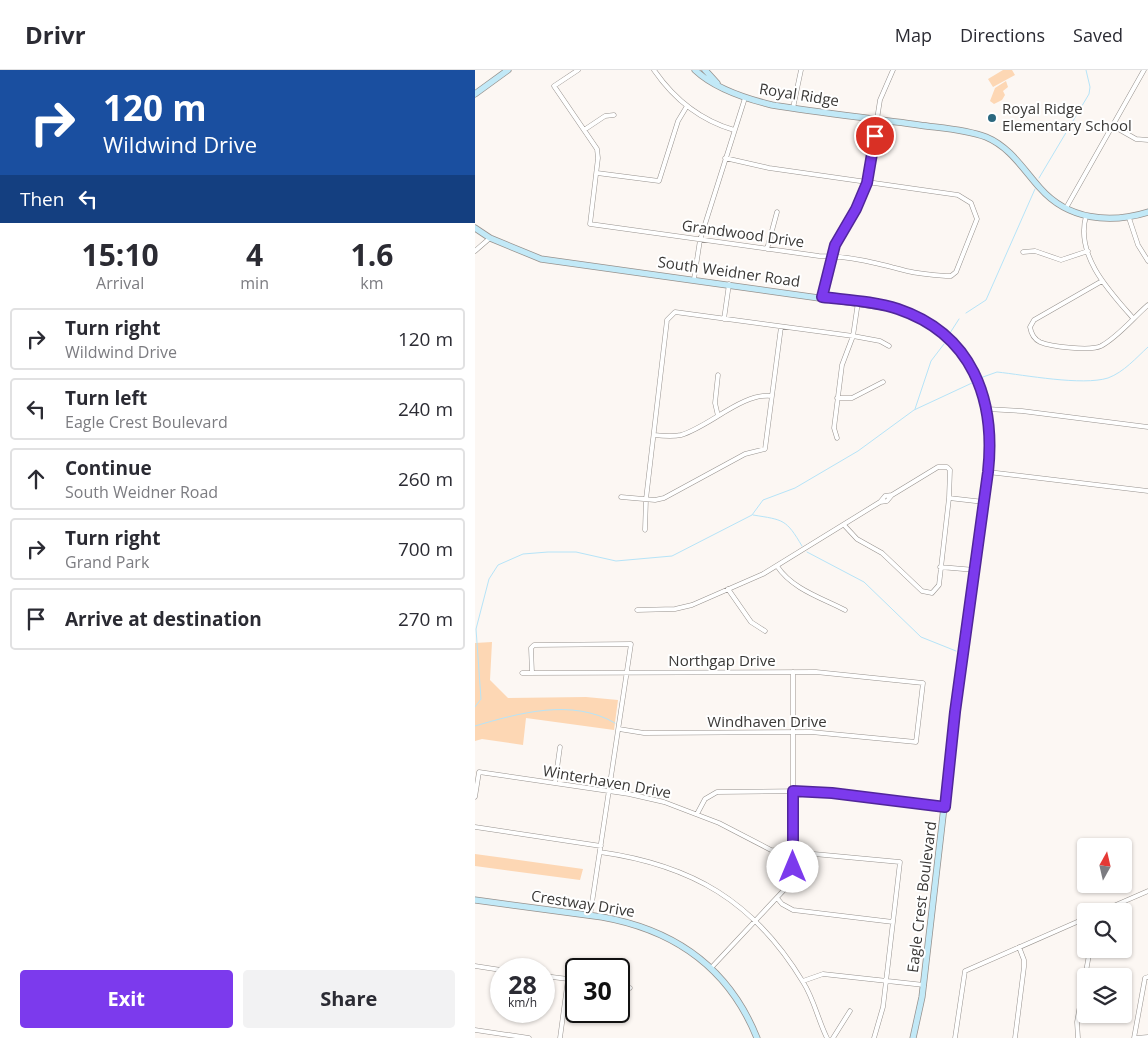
<!DOCTYPE html>
<html lang="en">
<head>
<meta charset="utf-8">
<style>
  body { margin:0; font-family:"Open Sans",sans-serif; background:#f2f2f3; color:#2b2b33; height:100vh; display:flex; flex-direction:column; font-size:19px; white-space:nowrap }
  * { box-sizing:border-box; margin:0 }
  p { font-size:16px; color:#7c7c81 }
  .icon { flex:none; width:28px; height:28px; fill:none; stroke:currentColor; stroke-width:2; stroke-linecap:round; stroke-linejoin:round }
  .map { position:relative; flex:1; overflow:hidden }
  .sheet { display:flex; flex-direction:column; background:#fff; width:475px }
  .sheet>* { flex:none }
  .hud { background:#1a4fa0; color:#fff; overflow:hidden }
  .needle { width:32px; rotate:8deg }
  .tools { position:absolute; left:602px; top:768px; display:grid; gap:10px }
  .tools a { display:grid; place-items:center; width:55px; height:55px; border-radius:5px; background:#fff; box-shadow:0 1px 4px #0004; font-size:25px }
  .speed { position:absolute; left:15px; top:888px; display:flex; gap:10px; font-size:25px; font-weight:700; text-align:center }
  .speed>* { display:grid; place-content:center; width:65px; height:65px; border-radius:50%; background:#fff; box-shadow:0 1px 4px #0004; line-height:1 }
  .speed small { font-size:12px; font-weight:400 }
  .speed .limit { border:2px solid #111; border-radius:8px; background:#fff; color:#111 }
  .pin { position:absolute; display:grid; place-items:center; width:42px; height:42px; color:#fff; margin:-21px; border:2px solid #fff; border-radius:50%; box-shadow:0 1px 5px #0007 }
  .me { position:absolute; width:55px; margin:-28px; rotate:0deg; stroke-linejoin:round; filter:drop-shadow(0 0 4px #0008) }
  .turn { display:flex; align-items:center; gap:18px; height:105px; padding:0 20px; font-size:22px }
  .turn .icon { width:65px; height:65px; stroke-width:2.5 }
  .turn b { display:block; font-size:35px; line-height:42px }
  .then { display:flex; align-items:center; height:48px; padding:0 20px; background:#0003; gap:10px; font-size:19px }
  .eta { display:flex; justify-content:space-evenly; align-items:center; height:85px; text-align:center }
  .eta b { font-size:30px; font-weight:700; line-height:35px }
  .cta { display:flex; gap:10px; margin-top:auto; padding:10px 20px }
  .cta a { flex:1; height:58px; border-radius:5px; background:#7c3aed; color:#fff; font-size:20px; font-weight:700; line-height:58px; text-align:center }
  .cta a+a { background:#f2f2f3; color:#2b2b33 }
  ul { padding:0; list-style:none }
  li { display:flex; align-items:center; gap:15px; height:62px; margin:0 10px 8px; padding:0 10px; border:2px solid #e1e1e2; border-radius:5px }
  li div { flex:1 }
  li b { display:block; font-size:19px }
  li em { font-style:normal }
  header { display:flex; align-items:center; gap:30px; box-sizing:border-box; height:70px; padding:0 25px; background:#fff; border-bottom:1px solid #e1e1e2 }
  header strong { font-size:24px }
  nav { display:flex; gap:28px; margin-inline-start:auto; font-size:18px }
  main { display:flex; flex:1; min-height:0 }
  .map>svg:first-child { display:block }
</style>
</head>
<body>
<header>
<strong>Drivr</strong>
<nav><a>Map</a><a>Directions</a><a>Saved</a></nav>
</header>
<main>
<section class="sheet">
<div class="hud">
<div class="turn"><svg class="icon" aria-label="right" viewBox="0 0 24 24"><path d="M7 20v-9h11M14 6l5 5-5 5"/></svg><div><b>120 m</b>Wildwind Drive</div></div>
<div class="then">Then<svg class="icon" aria-label="left" viewBox="0 0 24 24"><path d="M17 20v-9H6M10 6l-5 5 5 5"/></svg></div>
</div>
<div class="eta">
<div><b>15:10</b><p>Arrival</p></div>
<div><b>4</b><p>min</p></div>
<div><b>1.6</b><p>km</p></div>
</div>
<ul>
<li><svg class="icon" aria-label="right" viewBox="0 0 24 24"><path d="M7 20v-9h11M14 6l5 5-5 5"/></svg><div><b>Turn right</b><p>Wildwind Drive</p></div><em>120 m</em></li>
<li><svg class="icon" aria-label="left" viewBox="0 0 24 24"><path d="M17 20v-9H6M10 6l-5 5 5 5"/></svg><div><b>Turn left</b><p>Eagle Crest Boulevard</p></div><em>240 m</em></li>
<li><svg class="icon" aria-label="ahead" viewBox="0 0 24 24"><path d="M12 20V5M6 11l6-6 6 6"/></svg><div><b>Continue</b><p>South Weidner Road</p></div><em>260 m</em></li>
<li><svg class="icon" aria-label="right" viewBox="0 0 24 24"><path d="M7 20v-9h11M14 6l5 5-5 5"/></svg><div><b>Turn right</b><p>Grand Park</p></div><em>700 m</em></li>
<li><svg class="icon" aria-label="arrive" viewBox="0 0 24 24"><path d="M6 21V4h12l-3 4 3 4H6"/></svg><div><b>Arrive at destination</b></div><em>270 m</em></li>
</ul>
<div class="cta"><a>Exit</a><a>Share</a></div>
</section>
<div class="map">
<svg width="673" height="968" viewBox="0 0 673 968">
  <rect width="100%" height="100%" fill="#fcf7f3"/>
  <!-- green -->
  <path fill="#fdd7b4" d="M528 0H537L540 5 518 17 513 9Z
    M531 11 533 17 528 21 530 25 527 30 519 34 515 31 520 18Z
    M17 572 15 610 33 628 111 627 143 630 139 660 51 648 48 675 7 669 0 671V573Z
    M0 784 108 799 105 810 0 796Z"/>
  <g fill="none" stroke-linecap="round" stroke-linejoin="round">
    <!-- stream -->
    <path stroke="#b6e4f8" stroke-width="1" d="M564 108 614 24 615 17 611 0
      M491 243 511 230 560 119
      M475 263 484 249
      M508 307 522 302C550 305 607 316 633 308 649 302 661 288 673 277
      M440 339 456 291 469 274
      M278 445C309 450 311 449 327 476
      M332 482 389 512 446 567 481 581
      M0 637 6 629 1 559 14 509 23 495 48 484 73 482H101L141 491 197 486 277 445 288 430 320 418 383 381 439 340 497 313
      M0 656C44 643 97 628 140 653"/>
    <!-- street casing -->
    <g stroke="#97928e" stroke-width="5">
      <path id="street" d="M103 0 79 16 122 79 123 88 115 154 344 186C376 186 402 193 432 201 445 204 458 205 471 206H476L481 202 502 149 496 133 483 125 294 98 250 88
        M179 0C199 29 225 50 259 60
        M318 38 326 0
        M638 56 661 69 673 70
        M109 60 130 46 139 45
        M122 103 184 111 203 51 212 36
        M591 138 669 0
        M611 146C600 185 634 221 658 248
        M654 148 663 175 673 191
        M292 179 302 142
        M0 181 15 168
        M548 182 560 181 586 190 613 181
        M219 209 225 170 270 28
        M627 211 559 250 555 257C556 263 559 269 565 272 576 277 616 281 626 276 643 267 658 248 673 235
        M347 227 360 175 381 139 392 113 405 30 418 0
        M249 249 254 214
        M243 305 240 333 243 346
        M362 328H377L408 312
        M512 339 547 341 673 357
        M179 365C188 366 197 367 206 365 234 357 268 322 297 326
        M362 368 359 358 367 295 378 266 383 232
        M513 402 673 421
        M146 427 180 430 189 428 270 384 290 379 306 257
        M474 428 509 432
        M405 432 410 426 417 425
        M170 460 171 429 192 250 200 242 378 266 405 271 414 276
        M302 496C317 519 347 528 370 540
        M465 497 500 500
        M253 519 276 552 290 561
        M162 540 200 539 217 535 288 504 405 432 412 431 417 425 463 397H472L475 400 474 428 464 515 457 523 447 521 407 483 382 469 369 455
        M47 603 341 602 448 613 441 672 336 662 169 663 144 659
        M57 603 56 578 59 575 156 574 115 846
        M80 713 85 677
        M0 727 4 702 154 724 189 732 244 753 296 780 425 792 408 937 399 968
        M222 744 230 729 242 722 333 721 469 736
        M0 757 126 776
        M125 782C217 795 279 831 328 912 339 929 343 950 352 968
        M302 828 307 834 318 840 418 852
        M627 841 673 821
        M606 850 611 863
        M0 896 26 900
        M236 898 309 820 316 808 318 797V602
        M69 906 101 910
        M328 911 348 904 449 915
        M144 916 155 918
        M0 960 54 968
        M85 968 93 909
        M358 968 375 941
        M480 968 490 901 611 848
        M540 968 549 897V890L544 877
        M603 968 602 952 615 879
        M659 968 670 908 673 907
        M661 968 673 967"/>
    </g>
    <!-- secondary casing -->
    <g stroke="#97928e" stroke-width="7">
      <path id="secondary" d="M220 0C239 18 272 29 297 35 346 43 395 48 444 55 465 58 490 59 511 67 535 77 548 99 565 118 593 150 635 154 673 142
        M230 0 242 13
        M0 24 33 0
        M0 158 15 168 66 189 422 239C487 265 513 310 515 378L480 642 447 927 438 968
        M0 830 127 847C200 860 254 898 282 968"/>
    </g>
    <!-- street -->
    <use href="#street" stroke="#fff" stroke-width="4"/>
    <!-- secondary -->
    <use href="#secondary" stroke="#c2e9f7" stroke-width="5.5"/>
  </g>
  <g fill="none" stroke-linecap="round" stroke-linejoin="round">
    <!-- route casing -->
    <g stroke="#51269a" stroke-width="12">
      <path id="route" d="M318 797V721L357 723 470 737 480 642 513 402C521 329 497 264 423 239 399 231 372 230 347 227L360 175 381 139 392 113 400 66"/>
    </g>
    <!-- route -->
    <use href="#route" stroke="#7c3aed" stroke-width="9"/>
  </g>
  <!-- markers -->
  <circle fill="#2b687f" stroke="#fff" stroke-width="2" cx="517" cy="48" r="5"/>
  <g text-anchor="middle" stroke-width="4" stroke-linejoin="round" paint-order="stroke">
    <!-- street labels -->
    <g font-size="15" fill="#3a3836" stroke="#fff">
      <text transform="translate(324 25) rotate(9)" y="5">Royal Ridge</text>
      <text transform="translate(268 164) rotate(8)" y="5">Grandwood Drive</text>
      <text transform="translate(254 202) rotate(8)" y="5">South Weidner Road</text>
      <text x="247" y="596">Northgap Drive</text>
      <text x="292" y="657">Windhaven Drive</text>
      <text transform="translate(132 712) rotate(10)" y="5">Winterhaven Drive</text>
      <text transform="translate(447 827) rotate(-83)" y="5">Eagle Crest Boulevard</text>
      <text transform="translate(108 834) rotate(9)" y="5">Crestway Drive</text>
    </g>
    <!-- poi labels -->
    <g font-size="15" fill="#3a3836" stroke="#fff" text-anchor="start">
      <text x="527" y="44">Royal Ridge<tspan x="527" dy="17">Elementary School</tspan></text>
    </g>
  </g>
</svg>
<div class="tools">
<a><svg class="needle" viewBox="-14 -14 28 28"><path d="M0-13l5 13h-10z" fill="#e53935"/><path d="M0 13l5-13h-10z" fill="#7c7c81"/></svg></a>
<a><svg class="icon" aria-label="search" viewBox="0 0 24 24"><circle cx="10" cy="10" r="6"/><path d="M15 15l6 6"/></svg></a>
<a><svg class="icon" aria-label="layers" viewBox="0 0 24 24"><path d="M12 4l9 5-9 5-9-5zM3 14l9 5 9-5"/></svg></a>
</div>
<div class="speed"><div>28<small>km/h</small></div><div class="limit">30</div></div>
<div class="pin" style="left:400px;top:66px;background:#d93025"><svg class="icon" aria-label="arrive" viewBox="0 0 24 24"><path d="M6 21V4h12l-3 4 3 4H6"/></svg></div>
<svg class="me" style="left:318px;top:797px" viewBox="-20 -20 40 40"><circle r="19" fill="#fff"/><path d="M0-13L10 11 0 6-10 11z" fill="#7c3aed"/></svg>
</div>
</main>
</body>
</html>
